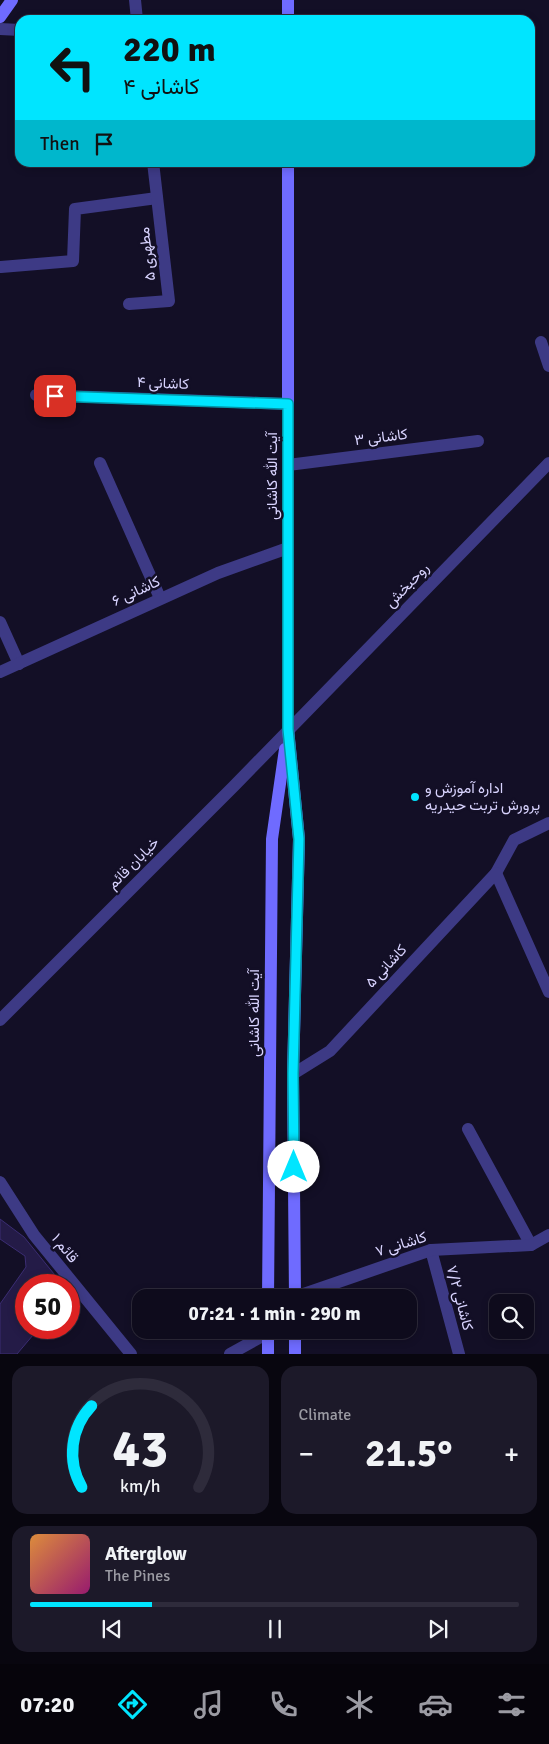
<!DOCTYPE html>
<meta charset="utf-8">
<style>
body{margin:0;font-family:Signika,Vazirmatn,sans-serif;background:#1c1929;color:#f1f3f6;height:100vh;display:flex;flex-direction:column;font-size:19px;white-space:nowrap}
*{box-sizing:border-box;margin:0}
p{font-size:16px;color:#9b9ba3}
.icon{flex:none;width:28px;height:28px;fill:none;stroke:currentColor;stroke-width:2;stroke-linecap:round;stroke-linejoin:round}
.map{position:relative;height:1354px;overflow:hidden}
.drawer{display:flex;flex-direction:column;gap:12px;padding:12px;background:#08060f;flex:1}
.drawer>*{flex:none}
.hud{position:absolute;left:15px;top:15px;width:520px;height:152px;border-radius:15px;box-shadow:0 2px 8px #0003,0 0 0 1px #2e2b3b;background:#00e5ff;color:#111;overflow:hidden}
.tools{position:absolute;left:489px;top:1294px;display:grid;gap:10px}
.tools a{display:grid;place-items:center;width:45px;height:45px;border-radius:10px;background:#0e0b1c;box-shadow:0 2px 8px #0003,0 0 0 1px #2e2b3b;font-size:25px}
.speed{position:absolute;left:15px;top:1274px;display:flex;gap:10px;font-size:25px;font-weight:700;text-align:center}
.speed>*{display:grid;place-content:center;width:65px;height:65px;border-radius:50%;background:#0e0b1c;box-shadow:0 2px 8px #0003,0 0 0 1px #2e2b3b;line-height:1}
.speed .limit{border:8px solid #d22;background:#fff;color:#111}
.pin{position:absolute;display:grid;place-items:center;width:42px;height:42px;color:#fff;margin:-21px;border-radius:10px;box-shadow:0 2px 8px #0006}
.me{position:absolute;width:55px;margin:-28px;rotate:0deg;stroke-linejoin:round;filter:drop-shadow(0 0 4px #0008)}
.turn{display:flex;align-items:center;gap:18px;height:105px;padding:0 25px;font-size:22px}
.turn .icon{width:65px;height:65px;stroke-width:2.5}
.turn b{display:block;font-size:35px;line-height:42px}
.then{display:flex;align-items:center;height:48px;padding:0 25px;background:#0003;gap:10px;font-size:19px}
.big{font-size:38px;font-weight:700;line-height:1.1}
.drawer .widget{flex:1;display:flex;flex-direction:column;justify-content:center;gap:8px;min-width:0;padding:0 18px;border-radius:15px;background:#1c1929}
.drawer .dial{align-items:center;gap:0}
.dial svg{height:130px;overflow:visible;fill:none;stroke:#2e2b3b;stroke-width:7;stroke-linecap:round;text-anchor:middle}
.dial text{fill:#f1f3f6;stroke:none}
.song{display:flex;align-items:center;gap:15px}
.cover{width:60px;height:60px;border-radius:8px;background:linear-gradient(135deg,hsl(30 70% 55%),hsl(320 70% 35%))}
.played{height:5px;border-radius:2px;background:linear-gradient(90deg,#00e5ff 25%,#2e2b3b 25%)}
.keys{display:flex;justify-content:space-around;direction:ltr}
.heat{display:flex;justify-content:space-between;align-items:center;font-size:28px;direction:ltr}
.drawer .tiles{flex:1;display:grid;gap:12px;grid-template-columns:1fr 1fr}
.widget:last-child{grid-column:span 2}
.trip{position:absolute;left:132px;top:1289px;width:285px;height:50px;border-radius:15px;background:#0e0b1c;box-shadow:0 2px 8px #0003,0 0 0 1px #2e2b3b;font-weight:700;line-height:50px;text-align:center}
.tabs{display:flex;height:80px;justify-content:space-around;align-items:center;background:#06040b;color:#9b9ba3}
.tabs .icon{width:35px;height:35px}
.tabs .active{color:#00e5ff}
.tabs b{font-size:22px;color:#f1f3f6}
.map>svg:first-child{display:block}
.building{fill:#241b47;stroke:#3b2d73}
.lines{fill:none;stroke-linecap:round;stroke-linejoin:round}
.service{stroke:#3d3a85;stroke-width:12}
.minor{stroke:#3d3a85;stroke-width:12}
.tertiary{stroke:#3d3a85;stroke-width:12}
.secondary{stroke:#6f6bff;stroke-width:12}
.route-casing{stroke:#0095a6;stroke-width:12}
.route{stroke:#00e5ff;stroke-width:9}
.poi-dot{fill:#00e5ff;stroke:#130f26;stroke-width:2}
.labels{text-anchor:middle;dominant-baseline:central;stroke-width:5;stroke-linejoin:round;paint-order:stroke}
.street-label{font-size:15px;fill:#d9d4ff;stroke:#130f26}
.poi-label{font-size:15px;fill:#d9d4ff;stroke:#130f26;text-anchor:start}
</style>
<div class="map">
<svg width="549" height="1354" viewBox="0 0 549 1354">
<rect width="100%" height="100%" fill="#130f26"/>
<polygon class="building" points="0,1219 24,1237 63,1285 26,1285 26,1328 39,1328 17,1354 0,1354 0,1304 26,1267 25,1256 0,1239"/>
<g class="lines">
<g class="service">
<polyline points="0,29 20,30"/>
<polyline points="1,267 73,261 75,209 157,198"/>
<polyline points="541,342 549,366"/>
<polyline points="36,395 288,404"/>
<polyline points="100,463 160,598"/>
<polyline points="288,465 478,441"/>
<polyline points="0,622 19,664"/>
<polyline points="496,873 514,840 549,823"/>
<polyline points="468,1129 531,1245"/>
<polyline points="0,1182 34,1235 131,1354"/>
<polyline points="431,1250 459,1354"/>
</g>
<g class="minor">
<polyline points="135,0 137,20"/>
<polyline points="129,304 169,301 153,162"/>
<polyline points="0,672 218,573 288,548"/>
<polyline points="293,1074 330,1051 496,873 549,992"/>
<polyline points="295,1297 431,1250 531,1245 549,1235"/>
<polyline points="230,1354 268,1333"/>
</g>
<polyline class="tertiary" points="0,1020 234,786 549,463"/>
<g class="secondary">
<polyline points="0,17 12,0"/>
<polyline points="288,20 288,0"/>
<polyline points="288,162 288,729 299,839 293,1074 295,1298"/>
<polyline points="268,1298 272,839 285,749"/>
<polyline points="268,1354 268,1330"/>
<polyline points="295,1354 295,1330"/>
</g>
</g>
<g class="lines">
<g class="route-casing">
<polyline id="route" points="55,396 288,404 288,729 299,839 293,1074 294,1167"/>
</g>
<use href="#route" class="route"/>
</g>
<circle class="poi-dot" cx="415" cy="797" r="5"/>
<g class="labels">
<g class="street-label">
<text transform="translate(147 254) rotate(-97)">مطهری ۵</text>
<text transform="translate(163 383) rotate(2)">کاشانی ۴</text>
<text transform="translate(381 437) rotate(-7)">کاشانی ۳</text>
<text transform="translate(272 476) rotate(-90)">آیت الله کاشانی</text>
<text transform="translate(407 585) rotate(-46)">روحبخش</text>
<text transform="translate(136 591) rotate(-25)">کاشانی ۶</text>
<text transform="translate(133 863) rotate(-45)">خیابان قائم</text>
<text transform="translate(386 966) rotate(-47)">کاشانی ۵</text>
<text transform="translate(254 1013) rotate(-90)">آیت الله کاشانی</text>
<text transform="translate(401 1244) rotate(-17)">کاشانی ۷</text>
<text transform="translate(65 1248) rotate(51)">قائم ۱</text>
<text transform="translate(460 1298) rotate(75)">کاشانی ۷/۲</text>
</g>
<g class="poi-label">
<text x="425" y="788">اداره آموزش و<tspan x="425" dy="17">پرورش تربت حیدریه</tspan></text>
</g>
</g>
</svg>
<div class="tools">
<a><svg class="icon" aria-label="search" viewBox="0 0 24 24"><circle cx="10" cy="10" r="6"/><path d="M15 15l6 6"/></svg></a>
</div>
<div class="speed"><div class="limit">50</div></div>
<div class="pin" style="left:55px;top:396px;background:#d93025"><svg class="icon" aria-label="arrive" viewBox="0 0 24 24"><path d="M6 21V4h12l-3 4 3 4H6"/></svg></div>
<svg class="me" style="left:294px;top:1167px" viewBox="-20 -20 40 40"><circle r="19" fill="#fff"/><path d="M0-13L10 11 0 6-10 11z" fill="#00e5ff"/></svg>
<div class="trip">07:21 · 1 min · 290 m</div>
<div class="hud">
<div class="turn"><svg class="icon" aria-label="left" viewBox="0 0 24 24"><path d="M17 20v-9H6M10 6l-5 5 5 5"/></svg><div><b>220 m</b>کاشانی ۴</div></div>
<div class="then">Then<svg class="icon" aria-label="arrive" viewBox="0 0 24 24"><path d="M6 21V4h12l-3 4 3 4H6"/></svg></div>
</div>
</div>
<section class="drawer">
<div class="tiles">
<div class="widget dial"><svg viewBox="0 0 100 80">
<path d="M14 69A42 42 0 1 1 86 69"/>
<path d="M14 69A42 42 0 0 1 20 19" stroke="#00e5ff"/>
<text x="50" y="56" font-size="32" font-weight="700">43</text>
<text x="50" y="72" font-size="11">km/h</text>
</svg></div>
<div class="widget"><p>Climate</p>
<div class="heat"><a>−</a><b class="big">21.5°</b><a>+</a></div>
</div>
<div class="widget">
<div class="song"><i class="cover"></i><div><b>Afterglow</b><p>The Pines</p></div></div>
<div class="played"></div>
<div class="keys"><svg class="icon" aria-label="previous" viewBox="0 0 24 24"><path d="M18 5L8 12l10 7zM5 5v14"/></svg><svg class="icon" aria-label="pause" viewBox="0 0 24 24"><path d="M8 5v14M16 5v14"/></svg><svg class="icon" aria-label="next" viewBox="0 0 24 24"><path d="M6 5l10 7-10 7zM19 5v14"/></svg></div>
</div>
</div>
</section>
<nav class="tabs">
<b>07:20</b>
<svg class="icon active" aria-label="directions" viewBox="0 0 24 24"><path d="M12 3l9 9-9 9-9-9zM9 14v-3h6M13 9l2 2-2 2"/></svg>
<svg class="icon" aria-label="music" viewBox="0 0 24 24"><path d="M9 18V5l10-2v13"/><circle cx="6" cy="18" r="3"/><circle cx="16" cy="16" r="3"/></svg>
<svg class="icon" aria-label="phone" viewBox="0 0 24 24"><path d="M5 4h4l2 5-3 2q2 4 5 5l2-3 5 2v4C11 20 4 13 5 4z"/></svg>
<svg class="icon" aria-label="climate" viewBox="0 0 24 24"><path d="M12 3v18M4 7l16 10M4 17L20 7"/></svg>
<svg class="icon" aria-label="car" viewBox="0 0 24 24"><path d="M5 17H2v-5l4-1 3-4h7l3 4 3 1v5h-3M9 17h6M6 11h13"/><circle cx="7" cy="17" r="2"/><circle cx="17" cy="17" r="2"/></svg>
<svg class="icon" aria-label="filters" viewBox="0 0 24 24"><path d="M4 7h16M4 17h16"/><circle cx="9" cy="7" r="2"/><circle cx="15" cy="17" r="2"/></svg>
</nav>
